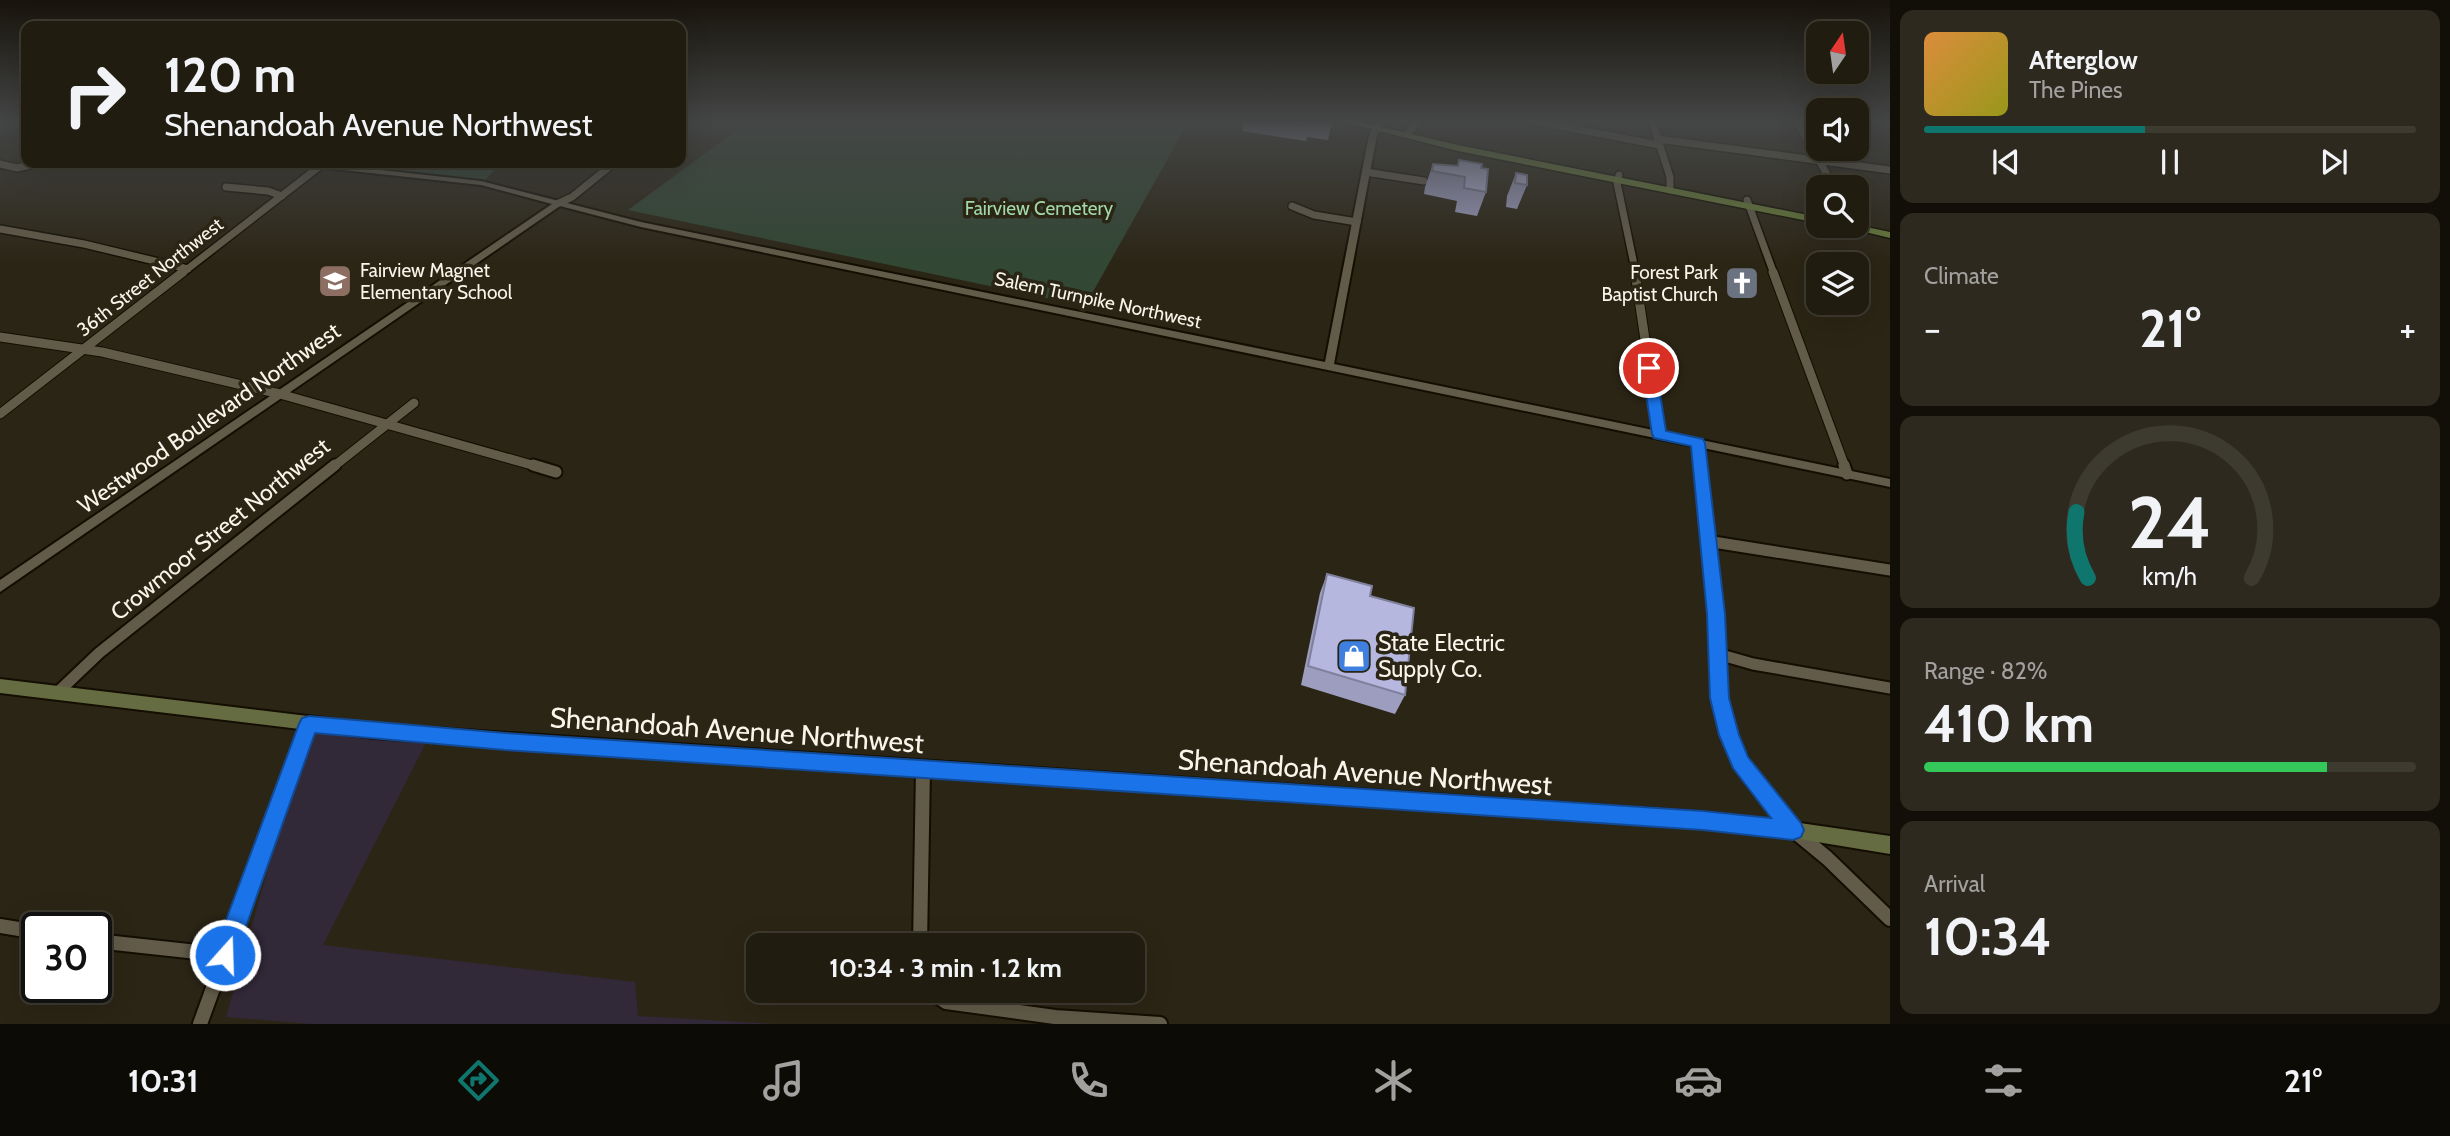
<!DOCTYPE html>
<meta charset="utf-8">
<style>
body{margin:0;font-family:Cabin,sans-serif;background:#2d291e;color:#f1f3f6;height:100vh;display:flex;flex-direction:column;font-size:26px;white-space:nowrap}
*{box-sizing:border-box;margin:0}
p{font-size:23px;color:#a2a19f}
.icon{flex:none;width:38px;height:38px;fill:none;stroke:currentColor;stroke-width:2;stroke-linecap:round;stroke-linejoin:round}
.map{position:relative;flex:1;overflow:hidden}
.side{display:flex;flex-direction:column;gap:10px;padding:10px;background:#120f09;width:560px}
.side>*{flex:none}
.top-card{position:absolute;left:21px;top:21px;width:665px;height:147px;border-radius:14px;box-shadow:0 7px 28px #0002,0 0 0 2px #3d3a30;background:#201c10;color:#f1f3f6;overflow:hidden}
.needle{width:46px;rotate:13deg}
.fabs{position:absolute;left:1806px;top:21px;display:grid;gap:14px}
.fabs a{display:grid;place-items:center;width:63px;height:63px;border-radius:14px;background:#201c10;box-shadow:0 7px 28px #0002,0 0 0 2px #3d3a30;font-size:35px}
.speed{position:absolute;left:21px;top:912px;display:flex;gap:14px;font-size:35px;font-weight:700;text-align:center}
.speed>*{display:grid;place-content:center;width:91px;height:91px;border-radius:50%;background:#201c10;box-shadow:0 7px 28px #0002,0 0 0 2px #3d3a30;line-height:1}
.speed .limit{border:4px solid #111;border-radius:10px;background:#fff;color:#111}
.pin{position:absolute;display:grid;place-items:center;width:60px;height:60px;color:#fff;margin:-30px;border:4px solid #fff;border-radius:50%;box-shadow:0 2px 7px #0007}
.me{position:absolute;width:77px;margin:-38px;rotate:20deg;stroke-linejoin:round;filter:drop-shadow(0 0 5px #0008)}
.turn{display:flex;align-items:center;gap:24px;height:147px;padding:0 28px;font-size:32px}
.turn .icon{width:91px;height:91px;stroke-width:2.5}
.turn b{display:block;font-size:49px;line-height:60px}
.big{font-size:52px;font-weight:700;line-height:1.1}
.side .tile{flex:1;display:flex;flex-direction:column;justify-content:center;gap:10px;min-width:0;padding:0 24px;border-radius:14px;background:#2d291e}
.side .dial{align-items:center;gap:0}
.dial svg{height:182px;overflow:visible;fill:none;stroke:#3d3a30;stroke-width:7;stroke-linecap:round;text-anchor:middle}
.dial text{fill:#f1f3f6;stroke:none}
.song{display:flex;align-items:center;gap:21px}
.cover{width:84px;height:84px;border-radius:10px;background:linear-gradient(135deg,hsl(30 70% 55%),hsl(60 70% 35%))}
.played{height:7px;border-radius:4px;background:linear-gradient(90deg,#0f766e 45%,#3d3a30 45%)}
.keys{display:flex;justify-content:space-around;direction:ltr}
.heat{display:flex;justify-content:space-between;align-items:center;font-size:38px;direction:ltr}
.charge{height:10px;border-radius:5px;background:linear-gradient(90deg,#34c759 82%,#3d3a30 0)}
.trip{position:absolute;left:746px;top:933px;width:399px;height:70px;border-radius:14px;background:#201c10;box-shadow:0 7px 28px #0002,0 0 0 2px #3d3a30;font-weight:700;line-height:70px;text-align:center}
.menu{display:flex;height:112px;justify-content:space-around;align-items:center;background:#0d0b06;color:#a2a19f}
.menu .icon{width:49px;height:49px}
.menu .selected{color:#0f766e}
.menu b{font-size:32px;color:#f1f3f6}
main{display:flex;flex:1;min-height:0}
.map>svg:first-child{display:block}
.industrial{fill:#322938}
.green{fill:#324734}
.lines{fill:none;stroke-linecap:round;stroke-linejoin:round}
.minor-far3-casing{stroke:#140e02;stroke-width:10}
.minor-far2-casing{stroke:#140e02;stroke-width:11}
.minor-far1-casing{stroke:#140e02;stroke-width:15}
.minor-casing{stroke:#140e02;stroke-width:18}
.tertiary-casing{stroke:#140e02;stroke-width:4}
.secondary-casing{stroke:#140e02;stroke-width:4}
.primary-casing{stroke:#140e02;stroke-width:3}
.minor-far3{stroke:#625b49;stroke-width:7}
.minor-far2{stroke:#625b49;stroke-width:9}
.minor-far1{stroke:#625b49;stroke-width:11}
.minor{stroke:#625b49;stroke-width:14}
.tertiary{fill:#625b49;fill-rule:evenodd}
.secondary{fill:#656c41;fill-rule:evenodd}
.primary{fill:#687c39;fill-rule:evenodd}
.wall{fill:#9d9dc0}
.building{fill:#b6b7df;stroke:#7f809c;stroke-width:2}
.route{fill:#1a73e8;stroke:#114b97;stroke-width:2}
.labels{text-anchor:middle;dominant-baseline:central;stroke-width:7;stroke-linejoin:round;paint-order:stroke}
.far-park-label{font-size:19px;fill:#a1d8a8;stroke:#2b2515}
.far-poi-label{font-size:19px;fill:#f9f5ea;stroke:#2b2515;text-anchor:start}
.far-street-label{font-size:19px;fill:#f9f5ea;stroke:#2b2515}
.street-label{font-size:23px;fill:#f9f5ea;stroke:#2b2515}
.poi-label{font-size:23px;fill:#f9f5ea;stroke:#2b2515;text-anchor:start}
.near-street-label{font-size:28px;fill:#f9f5ea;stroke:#2b2515}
</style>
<main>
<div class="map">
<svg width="1890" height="1024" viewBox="0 0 1890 1024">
<rect width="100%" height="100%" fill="#2b2515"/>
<polygon class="industrial" points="309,724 430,735 323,945 635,982 638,1016 775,1024 311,1024 226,1017"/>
<g class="green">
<polygon points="749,121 1189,121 1085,306 628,210"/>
<polygon points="311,163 501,163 484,181"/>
</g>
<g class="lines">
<g class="minor-far3-casing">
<g id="minor-far3">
<polyline points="1534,121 1659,145"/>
<polyline points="1652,121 1670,177 1670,190"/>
<polyline points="1797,121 1834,187"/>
<polyline points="1409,132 1418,121"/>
<polyline points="1658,139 1890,170"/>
<polyline points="0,164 17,168 40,163"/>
<polyline points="1366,172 1424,181"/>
<polyline points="1619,175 1617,183 1636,274"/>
<polyline points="226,187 268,191 282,196"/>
<polyline points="1747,200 1774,274"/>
<polyline points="559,203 572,197 614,163"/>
<polyline points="1292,206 1314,215 1357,222"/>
<polyline points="0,229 84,244 188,269"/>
<polyline points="181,274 320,166"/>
</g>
</g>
<g class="minor-far2-casing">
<g id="minor-far2">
<polyline points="1635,272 1659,434"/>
<polyline points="1773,272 1845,467"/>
<polyline points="0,337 102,352 280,394 539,467"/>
<polyline points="0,414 183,272"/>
<polyline points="1698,443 1701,467"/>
<polyline points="333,467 414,403"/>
</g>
</g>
<g class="minor-far1-casing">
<g id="minor-far1">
<polyline points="533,465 556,472"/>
<polyline points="1700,465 1716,614 1720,698 1724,713"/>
<polyline points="1844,465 1847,474"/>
<polyline points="1707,541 1890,570"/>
<polyline points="1718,654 1753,664 1890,688"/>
<polyline points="57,693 99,653 335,465"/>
</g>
</g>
<g class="minor-casing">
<g id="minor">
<polyline points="1723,711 1732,744 1753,781 1793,830 1827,858 1890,919"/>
<polyline points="0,926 37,932"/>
<polyline points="96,941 225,955"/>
<polyline points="920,945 923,769"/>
<polyline points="928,990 946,1002 1055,1017 1160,1024"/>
<polyline points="200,1024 309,724"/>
</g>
</g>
<g class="tertiary-casing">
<polygon id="tertiary" points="1376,122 1383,124 1377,135 1334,364 1890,479 1890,487 641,227 560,206 0,592 0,580 552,204 481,185 297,165 293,163 316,163 481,181 641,222 1325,362 1369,135"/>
</g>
<g class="secondary-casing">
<polygon id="secondary" points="0,679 374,724 1703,812 1793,822 1890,836 1890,854 1793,838 1703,828 374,738 0,693"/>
</g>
<g class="primary-casing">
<g id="primary">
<polygon points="1340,121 1356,121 1458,145 1818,217 1818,223 1458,151"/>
<polygon points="1857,225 1890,232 1890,238 1840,226"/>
</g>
</g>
<use href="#minor-far3" class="minor-far3"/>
<use href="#minor-far2" class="minor-far2"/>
<use href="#minor-far1" class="minor-far1"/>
<use href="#minor" class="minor"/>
<use href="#tertiary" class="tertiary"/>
<use href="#secondary" class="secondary"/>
<use href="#primary" class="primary"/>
</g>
<g class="wall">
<polygon points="1244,121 1332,121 1328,140 1307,137 1306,141 1242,131"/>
<polygon points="1459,160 1481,168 1486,192 1477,216 1455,212 1457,201 1424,194 1425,187 1433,164 1457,166"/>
<polygon points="1516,173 1527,185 1517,209 1506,207 1507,196"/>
<polygon points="1327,574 1370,596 1405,695 1395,714 1301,685 1320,593"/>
</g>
<g class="building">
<polygon points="1275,121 1332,121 1332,125 1311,122 1309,126"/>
<polygon points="1459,160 1482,164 1481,168 1488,169 1486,192 1464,188 1465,177 1432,171 1433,164 1458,166"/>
<polygon points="1516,173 1527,175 1527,185 1515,183"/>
<polygon points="1327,574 1372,586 1370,596 1414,608 1405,695 1308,666"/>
</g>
<linearGradient id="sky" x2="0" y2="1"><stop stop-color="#18140c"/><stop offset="0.46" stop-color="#444646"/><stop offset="1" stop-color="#444646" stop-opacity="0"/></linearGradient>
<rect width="1890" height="264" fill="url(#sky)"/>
<polygon class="route" points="1649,363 1656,368 1666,431 1703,439 1705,443 1725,614 1729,698 1739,735 1748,757 1801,823 1804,830 1801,837 1793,840 1703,830 505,750 315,733 233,963 225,966 216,963 213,955 299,724 302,718 309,716 505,733 1703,811 1771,818 1733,768 1719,735 1710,698 1707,614 1691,446 1654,438 1652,434 1642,368"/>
<defs>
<g id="school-square" transform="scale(1.75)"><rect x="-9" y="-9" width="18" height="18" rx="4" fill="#8d6e63" stroke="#2b2515"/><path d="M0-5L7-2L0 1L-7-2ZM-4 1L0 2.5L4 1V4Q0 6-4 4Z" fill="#fff"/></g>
<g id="church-square" transform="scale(1.75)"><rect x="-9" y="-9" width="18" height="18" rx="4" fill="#6b7280" stroke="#2b2515"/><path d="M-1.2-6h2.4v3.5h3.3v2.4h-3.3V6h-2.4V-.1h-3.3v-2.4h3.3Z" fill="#fff"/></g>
<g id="shop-square" transform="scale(1.75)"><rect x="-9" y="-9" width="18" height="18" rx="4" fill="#3f7fe0" stroke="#2b2515"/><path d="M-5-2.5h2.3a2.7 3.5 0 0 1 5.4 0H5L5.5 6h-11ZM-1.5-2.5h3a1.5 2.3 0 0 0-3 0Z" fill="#fff"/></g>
</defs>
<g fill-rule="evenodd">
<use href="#school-square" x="335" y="281"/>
<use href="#church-square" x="1742" y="283"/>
<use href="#shop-square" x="1354" y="656"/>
</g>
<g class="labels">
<g class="far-park-label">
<text x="1039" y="208">Fairview Cemetery</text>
</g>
<g class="far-poi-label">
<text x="360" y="270">Fairview Magnet<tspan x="360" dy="22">Elementary School</tspan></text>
<text x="1718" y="272" text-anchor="end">Forest Park<tspan x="1718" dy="22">Baptist Church</tspan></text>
</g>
<g class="far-street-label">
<text transform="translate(150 277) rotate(-38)">36th Street Northwest</text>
<text transform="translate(1098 300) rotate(12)">Salem Turnpike Northwest</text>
</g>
<g class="street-label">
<text transform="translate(209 418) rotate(-35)">Westwood Boulevard Northwest</text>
<text transform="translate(220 529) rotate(-39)">Crowmoor Street Northwest</text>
</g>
<g class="poi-label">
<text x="1378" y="643">State Electric<tspan x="1378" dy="26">Supply Co.</tspan></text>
</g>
<g class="near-street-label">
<text transform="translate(737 730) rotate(4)">Shenandoah Avenue Northwest</text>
<text transform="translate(1365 772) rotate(4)">Shenandoah Avenue Northwest</text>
</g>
</g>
</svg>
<div class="fabs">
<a><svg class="needle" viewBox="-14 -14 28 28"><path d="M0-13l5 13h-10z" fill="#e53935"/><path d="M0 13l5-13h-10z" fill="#a2a19f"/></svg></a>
<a><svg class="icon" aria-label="sound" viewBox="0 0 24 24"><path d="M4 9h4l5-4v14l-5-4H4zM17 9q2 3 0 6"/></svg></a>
<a><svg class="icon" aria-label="search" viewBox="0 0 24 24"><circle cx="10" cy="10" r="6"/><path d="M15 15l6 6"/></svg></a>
<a><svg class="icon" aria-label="layers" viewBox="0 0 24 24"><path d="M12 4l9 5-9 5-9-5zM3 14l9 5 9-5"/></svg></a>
</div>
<div class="speed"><div class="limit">30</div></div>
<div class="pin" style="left:1649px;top:368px;background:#d93025"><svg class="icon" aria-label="arrive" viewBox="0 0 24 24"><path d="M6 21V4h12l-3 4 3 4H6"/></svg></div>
<svg class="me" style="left:225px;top:955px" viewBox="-20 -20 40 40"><circle r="17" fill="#1a73e8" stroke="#fff" stroke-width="3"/><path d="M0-11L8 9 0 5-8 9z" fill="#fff"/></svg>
<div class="trip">10:34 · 3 min · 1.2 km</div>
<div class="top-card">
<div class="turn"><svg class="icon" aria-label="right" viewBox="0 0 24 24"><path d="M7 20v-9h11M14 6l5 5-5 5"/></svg><div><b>120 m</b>Shenandoah Avenue Northwest</div></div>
</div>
</div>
<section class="side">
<div class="tile">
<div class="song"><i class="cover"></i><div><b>Afterglow</b><p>The Pines</p></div></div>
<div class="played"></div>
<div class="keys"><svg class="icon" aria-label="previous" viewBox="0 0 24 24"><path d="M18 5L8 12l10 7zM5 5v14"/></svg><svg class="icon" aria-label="pause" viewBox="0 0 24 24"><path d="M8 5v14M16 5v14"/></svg><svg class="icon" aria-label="next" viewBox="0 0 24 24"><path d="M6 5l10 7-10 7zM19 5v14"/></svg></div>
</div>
<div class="tile"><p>Climate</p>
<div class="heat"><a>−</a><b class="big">21°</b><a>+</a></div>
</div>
<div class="tile dial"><svg viewBox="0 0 100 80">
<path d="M14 69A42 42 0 1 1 86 69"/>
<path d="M14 69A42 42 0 0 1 9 40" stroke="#0f766e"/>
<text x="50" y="56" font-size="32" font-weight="700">24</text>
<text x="50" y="72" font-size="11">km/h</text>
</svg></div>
<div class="tile"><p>Range · 82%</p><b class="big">410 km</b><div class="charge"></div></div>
<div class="tile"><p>Arrival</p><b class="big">10:34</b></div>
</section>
</main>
<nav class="menu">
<b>10:31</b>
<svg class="icon selected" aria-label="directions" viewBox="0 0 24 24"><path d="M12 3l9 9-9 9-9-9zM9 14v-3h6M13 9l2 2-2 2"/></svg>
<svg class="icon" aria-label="music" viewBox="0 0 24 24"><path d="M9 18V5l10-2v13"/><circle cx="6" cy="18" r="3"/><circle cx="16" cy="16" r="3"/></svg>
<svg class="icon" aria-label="phone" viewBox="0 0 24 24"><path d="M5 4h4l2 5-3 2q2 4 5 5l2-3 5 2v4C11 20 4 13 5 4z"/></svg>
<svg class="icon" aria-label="climate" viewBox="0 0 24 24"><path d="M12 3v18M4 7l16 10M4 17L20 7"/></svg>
<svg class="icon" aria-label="car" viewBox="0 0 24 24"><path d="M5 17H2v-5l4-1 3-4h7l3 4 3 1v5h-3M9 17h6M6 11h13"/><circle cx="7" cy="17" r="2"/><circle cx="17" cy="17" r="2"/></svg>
<svg class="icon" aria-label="filters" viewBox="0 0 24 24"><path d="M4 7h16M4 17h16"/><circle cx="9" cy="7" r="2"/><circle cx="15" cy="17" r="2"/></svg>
<b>21°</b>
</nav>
